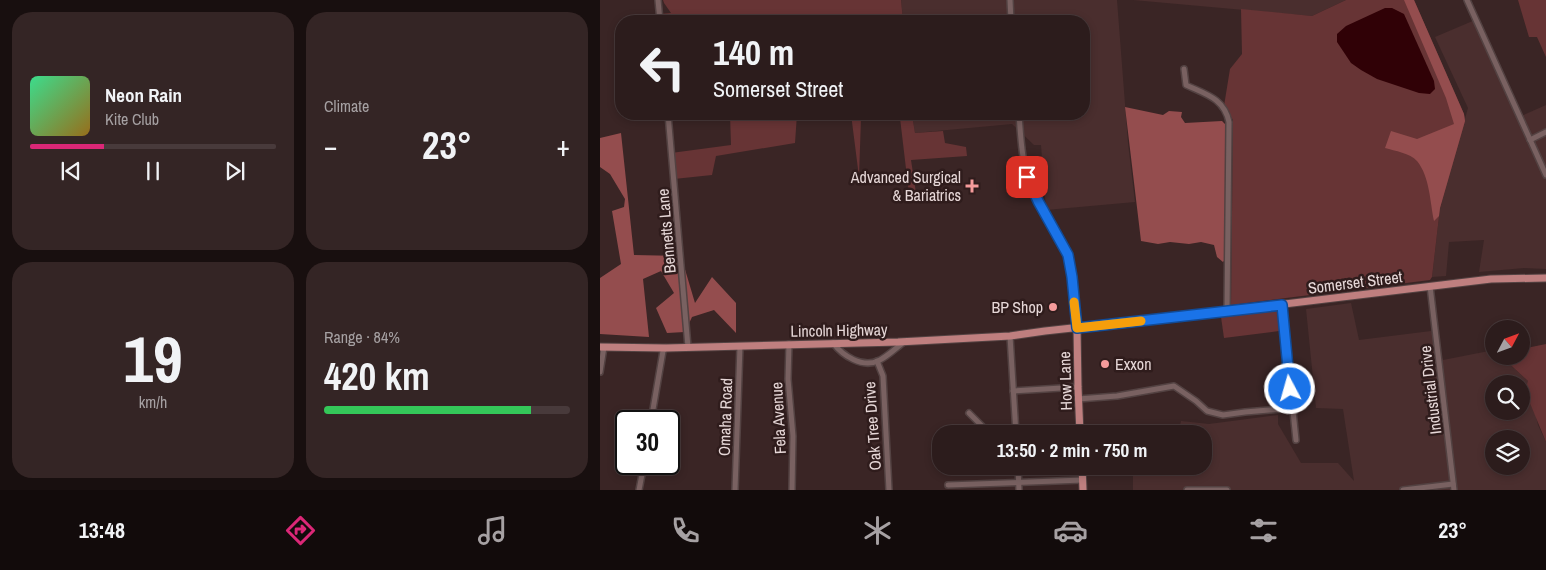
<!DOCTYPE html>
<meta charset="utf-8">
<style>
body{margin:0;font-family:"Archivo Narrow",sans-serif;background:#342525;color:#f1f3f6;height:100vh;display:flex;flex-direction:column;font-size:19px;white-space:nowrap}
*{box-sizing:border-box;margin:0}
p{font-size:16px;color:#a6a1a3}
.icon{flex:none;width:28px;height:28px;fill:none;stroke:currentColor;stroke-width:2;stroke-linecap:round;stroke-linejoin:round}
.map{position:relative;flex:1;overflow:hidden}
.panel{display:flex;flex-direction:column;gap:12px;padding:12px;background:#180f0f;width:600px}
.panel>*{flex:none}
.hud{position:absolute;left:15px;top:15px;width:475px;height:105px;border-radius:20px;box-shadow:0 2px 8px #0003,0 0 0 1px #483a3b;background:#2c1c1c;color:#f1f3f6;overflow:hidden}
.needle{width:32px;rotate:49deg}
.controls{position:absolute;left:885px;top:320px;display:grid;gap:10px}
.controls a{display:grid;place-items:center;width:45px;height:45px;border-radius:50%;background:#2c1c1c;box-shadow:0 2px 8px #0003,0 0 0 1px #483a3b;font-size:25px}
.speed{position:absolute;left:15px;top:410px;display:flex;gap:10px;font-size:25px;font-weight:700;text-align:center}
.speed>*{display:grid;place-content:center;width:65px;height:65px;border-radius:50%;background:#2c1c1c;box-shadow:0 2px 8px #0003,0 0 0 1px #483a3b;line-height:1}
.speed .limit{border:2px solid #111;border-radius:8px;background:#fff;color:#111}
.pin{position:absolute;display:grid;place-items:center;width:42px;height:42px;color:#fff;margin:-21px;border-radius:10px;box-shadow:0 2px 8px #0006}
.me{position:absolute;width:55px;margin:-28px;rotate:354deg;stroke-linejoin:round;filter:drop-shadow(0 0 4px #0008)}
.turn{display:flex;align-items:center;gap:18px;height:105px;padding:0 15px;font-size:22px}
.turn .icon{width:65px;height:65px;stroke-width:2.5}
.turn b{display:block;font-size:35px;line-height:42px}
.big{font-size:38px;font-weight:700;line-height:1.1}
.panel .card{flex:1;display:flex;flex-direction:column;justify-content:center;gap:8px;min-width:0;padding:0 18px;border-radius:20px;background:#342525}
.panel .dial{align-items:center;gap:0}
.dial b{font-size:65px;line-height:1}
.song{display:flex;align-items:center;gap:15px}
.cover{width:60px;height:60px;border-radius:8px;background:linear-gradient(135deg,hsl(150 70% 55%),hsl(40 70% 35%))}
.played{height:5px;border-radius:2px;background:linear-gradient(90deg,#db2777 30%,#483a3b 30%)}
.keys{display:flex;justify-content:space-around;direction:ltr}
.heat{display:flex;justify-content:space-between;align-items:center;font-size:28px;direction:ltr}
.charge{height:8px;border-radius:4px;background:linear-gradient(90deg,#34c759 84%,#483a3b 0)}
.panel .tiles{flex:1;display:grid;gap:12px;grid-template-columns:repeat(2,1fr)}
.trip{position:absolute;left:332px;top:425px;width:280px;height:50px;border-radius:20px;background:#2c1c1c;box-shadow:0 2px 8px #0003,0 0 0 1px #483a3b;font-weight:700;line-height:50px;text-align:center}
.tab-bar{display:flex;height:80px;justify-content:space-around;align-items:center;background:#120b0b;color:#a6a1a3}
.tab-bar .icon{width:35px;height:35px}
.tab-bar .current{color:#db2777}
.tab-bar b{font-size:22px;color:#f1f3f6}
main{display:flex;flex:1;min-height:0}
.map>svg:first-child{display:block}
.built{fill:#4a2e2e;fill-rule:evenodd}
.green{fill:#673435}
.forest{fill:#944d4e}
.water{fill:#300106}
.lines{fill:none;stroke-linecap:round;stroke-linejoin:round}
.minor-casing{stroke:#534242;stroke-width:8}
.major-casing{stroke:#534242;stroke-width:9}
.minor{stroke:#796161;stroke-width:5}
.major{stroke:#bf7f7f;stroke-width:7}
.route-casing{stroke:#114b97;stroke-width:12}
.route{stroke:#1a73e8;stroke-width:9}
.slow{stroke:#f59e0b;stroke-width:9}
.poi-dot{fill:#f59b9b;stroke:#2f1c1c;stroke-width:2}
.labels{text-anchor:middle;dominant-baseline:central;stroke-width:5;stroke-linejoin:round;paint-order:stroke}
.poi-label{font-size:16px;fill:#e6d7d7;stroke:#2f1c1c;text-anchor:end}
.street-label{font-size:16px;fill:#e6d7d7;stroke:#2f1c1c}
</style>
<main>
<section class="panel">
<div class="tiles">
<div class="card">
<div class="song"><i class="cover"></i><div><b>Neon Rain</b><p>Kite Club</p></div></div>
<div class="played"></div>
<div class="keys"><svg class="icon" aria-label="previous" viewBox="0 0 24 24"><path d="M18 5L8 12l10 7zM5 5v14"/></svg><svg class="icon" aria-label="pause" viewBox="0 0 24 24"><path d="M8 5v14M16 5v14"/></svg><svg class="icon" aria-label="next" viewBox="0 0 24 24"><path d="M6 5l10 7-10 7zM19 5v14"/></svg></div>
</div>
<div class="card"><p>Climate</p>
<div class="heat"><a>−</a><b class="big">23°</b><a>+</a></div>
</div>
<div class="card dial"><b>19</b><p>km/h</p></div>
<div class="card"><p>Range · 84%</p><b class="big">420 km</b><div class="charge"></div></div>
</div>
</section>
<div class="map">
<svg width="946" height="490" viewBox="0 0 946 490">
<rect width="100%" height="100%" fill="#3a2525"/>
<g class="built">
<polygon points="301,0 517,0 528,143 535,202 446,210 441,145 434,145 412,124 315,133 313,121 331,118 331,114 484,114 484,21 303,21"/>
<polygon points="533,0 746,0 712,16"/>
<polygon points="875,20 919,117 946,105 946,269 924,268 879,272 884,240 849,242 846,276 832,277 840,208 868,108 835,37"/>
<path d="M751 303 759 340 831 331 843 360 894 350V356H901L928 381 938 425 946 442V490H533V466H604V434H558L579 430 581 421 609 424 678 415V424L701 463H738L754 481 743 409 716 408 706 309ZM894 384H921V411H894ZM894 439H921V466H894Z"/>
</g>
<g class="green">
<polygon points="63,0 301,0 303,21 61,21 60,14 71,13 64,3"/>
<polygon points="746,0 814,0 864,114 865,121 840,208 832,277 830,280 631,305 633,120 624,106 630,69 642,54 641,9 712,16"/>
<polygon points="918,0 946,0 946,57 937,37 929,37"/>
<polygon points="130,114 197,114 195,143 116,156 112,175 74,179 71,153 131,145"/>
<polygon points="251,114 331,114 332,118 313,121 315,133 343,131 345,143 366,147 367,156 311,160 316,193 309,194 300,118 293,114 261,118 259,177"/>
<polygon points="679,309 679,331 624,338 621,317"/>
<polygon points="946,344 946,442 925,391 928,381 901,356 921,356 921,349"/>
</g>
<g class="forest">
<path d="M804 0H814L864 114 865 121 840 208 839 216 834 221C830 202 830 177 817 161 810 153 795 151 785 148L791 131 817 139 854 124 846 98Z"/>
<polygon points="525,107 563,115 569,111 582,112 581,117 585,123 622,121 628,127 627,257 623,262 617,257 614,245 601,242 589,244 570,242 558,244 541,241"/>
<polygon points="21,133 34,255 81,256 95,303 112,277 136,303 136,333 114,310 92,317 85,332 67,333 56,308 74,293 61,271 43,279 49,337 0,334 0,278 21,264 12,211 24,207 25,199 10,174 0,167 0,138"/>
</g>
<polygon class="water" points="785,8 792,8 804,14 834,81 835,89 830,94 819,93 777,79 761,70 751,63 737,42 737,34 746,26"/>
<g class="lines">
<g class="minor-casing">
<g id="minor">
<polyline points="58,0 60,21"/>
<polyline points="410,0 411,21"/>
<polyline points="867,0 946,175"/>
<path d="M584 69 586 85C605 94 624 98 629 122L627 311"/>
<polyline points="68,114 88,347"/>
<path d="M419 114C421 142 422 170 435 196 444 216 460 234 468 256 475 277 474 305 477 328"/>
<polyline points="930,140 946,132"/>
<polyline points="830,286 854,490"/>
<polyline points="682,305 696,440"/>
<polyline points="410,336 416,434"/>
<path d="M233 343C243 356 262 368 278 361 287 357 296 348 304 342"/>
<polyline points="189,344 188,379 193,436 192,490"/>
<polyline points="277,361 283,376 289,490"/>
<polyline points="0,372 4,347"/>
<polyline points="413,391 478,387"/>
<polyline points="478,399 517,396 574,386 596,401 607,411 623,415 645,412 692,408"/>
<polyline points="369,413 385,429 393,434"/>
<polyline points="51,421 63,351 66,348"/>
<polyline points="445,434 480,432"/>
<polyline points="418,466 419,490"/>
<polyline points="348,485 483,480"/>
<polyline points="39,490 44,464"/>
<polyline points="135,490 140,346"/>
<polyline points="587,490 627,490"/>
<polyline points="803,490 853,484"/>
</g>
</g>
<g class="major-casing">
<g id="major">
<polyline points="477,328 478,387 480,434"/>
<polyline points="0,347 66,348 298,342 410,336 445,331 627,311 891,279 946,278"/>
<polyline points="482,466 483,490"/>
</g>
</g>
<use href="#minor" class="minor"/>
<use href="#major" class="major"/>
</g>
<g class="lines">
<g class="route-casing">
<polyline id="route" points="427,177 438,201 468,255 472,277 477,328 682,305 690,389"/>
</g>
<use href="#route" class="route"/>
<polyline class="slow" points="474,302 477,328 541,321"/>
</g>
<g class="poi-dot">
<path d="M369.5 178.5h5v5h5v5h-5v5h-5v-5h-5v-5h5z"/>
<circle cx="453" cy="307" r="5"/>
<circle cx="505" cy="364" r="5"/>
</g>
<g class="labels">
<g class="poi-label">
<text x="361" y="177">Advanced Surgical<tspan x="361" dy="18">&amp; Bariatrics</tspan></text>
<text x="443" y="307">BP Shop</text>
<text x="515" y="364" text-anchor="start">Exxon</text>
</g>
<g class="street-label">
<text transform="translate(66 231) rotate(-95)">Bennetts Lane</text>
<text transform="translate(755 282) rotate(-7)">Somerset Street</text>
<text transform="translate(239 330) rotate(-1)">Lincoln Highway</text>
<text transform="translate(465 381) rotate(-92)">How Lane</text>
<text transform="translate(830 390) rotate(-97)">Industrial Drive</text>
<text transform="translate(125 417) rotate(-88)">Omaha Road</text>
<text transform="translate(178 418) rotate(-93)">Fela Avenue</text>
<text transform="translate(272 426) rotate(-94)">Oak Tree Drive</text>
</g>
</g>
</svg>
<div class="controls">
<a><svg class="needle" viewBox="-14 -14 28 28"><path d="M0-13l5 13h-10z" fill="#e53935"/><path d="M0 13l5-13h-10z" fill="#a6a1a3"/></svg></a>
<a><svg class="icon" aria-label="search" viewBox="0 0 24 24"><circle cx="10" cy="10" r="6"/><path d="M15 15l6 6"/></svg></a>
<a><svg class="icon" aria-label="layers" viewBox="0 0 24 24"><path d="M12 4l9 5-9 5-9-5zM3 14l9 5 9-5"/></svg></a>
</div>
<div class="speed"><div class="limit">30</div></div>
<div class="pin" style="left:427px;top:177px;background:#d93025"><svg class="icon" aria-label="arrive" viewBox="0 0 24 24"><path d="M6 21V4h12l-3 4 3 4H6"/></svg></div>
<svg class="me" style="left:690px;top:389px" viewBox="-20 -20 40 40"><circle r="17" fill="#1a73e8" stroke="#fff" stroke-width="3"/><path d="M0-11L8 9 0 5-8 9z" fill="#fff"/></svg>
<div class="trip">13:50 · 2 min · 750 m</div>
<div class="hud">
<div class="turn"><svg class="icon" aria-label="left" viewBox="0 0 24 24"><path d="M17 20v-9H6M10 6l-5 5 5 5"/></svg><div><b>140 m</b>Somerset Street</div></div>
</div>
</div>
</main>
<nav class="tab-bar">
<b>13:48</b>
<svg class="icon current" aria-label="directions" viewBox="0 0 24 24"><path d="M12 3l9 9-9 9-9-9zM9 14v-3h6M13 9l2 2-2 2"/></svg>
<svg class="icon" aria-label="music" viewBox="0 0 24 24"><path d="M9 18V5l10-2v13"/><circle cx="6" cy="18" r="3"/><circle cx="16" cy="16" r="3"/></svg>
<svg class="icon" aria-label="phone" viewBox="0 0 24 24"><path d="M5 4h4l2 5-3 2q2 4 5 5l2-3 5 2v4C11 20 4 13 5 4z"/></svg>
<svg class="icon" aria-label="climate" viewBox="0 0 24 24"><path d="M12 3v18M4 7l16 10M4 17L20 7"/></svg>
<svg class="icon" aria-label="car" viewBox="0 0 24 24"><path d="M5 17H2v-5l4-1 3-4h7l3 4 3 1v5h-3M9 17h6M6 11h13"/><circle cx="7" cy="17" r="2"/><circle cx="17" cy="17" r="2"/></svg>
<svg class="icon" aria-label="filters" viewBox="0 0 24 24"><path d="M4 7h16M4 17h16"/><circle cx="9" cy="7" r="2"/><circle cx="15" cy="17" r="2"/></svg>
<b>23°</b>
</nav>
